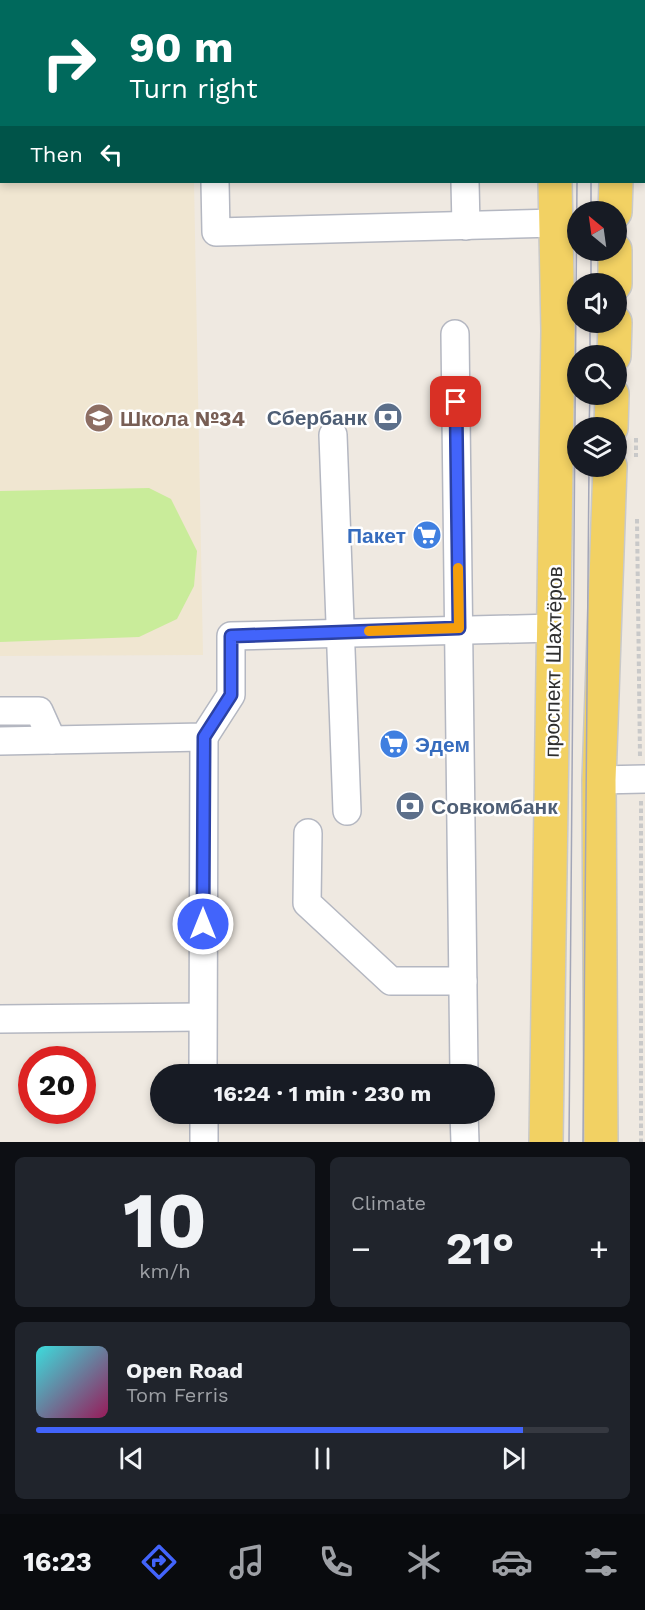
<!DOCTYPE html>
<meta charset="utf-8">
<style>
body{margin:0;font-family:"Work Sans",sans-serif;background:#20242c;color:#f1f3f6;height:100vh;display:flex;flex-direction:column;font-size:22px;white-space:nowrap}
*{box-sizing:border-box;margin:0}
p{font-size:20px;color:#9ea1a6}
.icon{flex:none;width:33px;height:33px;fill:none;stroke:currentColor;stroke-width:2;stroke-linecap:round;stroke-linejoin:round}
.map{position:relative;height:1142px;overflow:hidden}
.details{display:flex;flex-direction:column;gap:15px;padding:15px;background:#0d0f14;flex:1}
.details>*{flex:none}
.top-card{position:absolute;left:0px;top:0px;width:645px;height:183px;box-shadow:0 3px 9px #0003;background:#00695c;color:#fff;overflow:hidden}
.needle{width:39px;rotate:331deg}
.controls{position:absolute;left:567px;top:201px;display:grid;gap:12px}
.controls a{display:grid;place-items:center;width:60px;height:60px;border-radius:50%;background:#171b24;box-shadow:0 3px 9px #0003;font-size:30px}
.speed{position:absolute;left:18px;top:1046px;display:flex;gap:12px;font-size:30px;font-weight:700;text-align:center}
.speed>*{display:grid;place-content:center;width:78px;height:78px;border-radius:50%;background:#171b24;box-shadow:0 3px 9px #0003;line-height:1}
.speed .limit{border:9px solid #d22;background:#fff;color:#111}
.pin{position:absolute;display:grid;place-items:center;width:51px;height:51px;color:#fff;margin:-26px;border-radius:12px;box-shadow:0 3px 9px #0006}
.me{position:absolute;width:66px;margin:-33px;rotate:0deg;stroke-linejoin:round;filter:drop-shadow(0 0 4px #0008)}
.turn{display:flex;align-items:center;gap:21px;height:126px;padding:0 30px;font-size:27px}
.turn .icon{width:78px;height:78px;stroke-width:2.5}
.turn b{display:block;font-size:42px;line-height:51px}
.then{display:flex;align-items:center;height:57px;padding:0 30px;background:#0003;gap:12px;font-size:22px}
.big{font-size:45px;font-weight:700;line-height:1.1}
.details .card{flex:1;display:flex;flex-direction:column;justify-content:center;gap:9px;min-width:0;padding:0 21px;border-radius:9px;background:#20242c}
.details .dial{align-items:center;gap:0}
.dial b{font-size:78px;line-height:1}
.song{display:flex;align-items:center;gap:18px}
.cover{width:72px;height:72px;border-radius:9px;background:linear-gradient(135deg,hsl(180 70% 55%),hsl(330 70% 35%))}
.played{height:6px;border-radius:3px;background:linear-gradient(90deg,#4264fb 85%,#363941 85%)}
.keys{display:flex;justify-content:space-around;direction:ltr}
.heat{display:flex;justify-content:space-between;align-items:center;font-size:33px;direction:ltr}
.details .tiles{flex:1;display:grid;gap:15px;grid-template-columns:1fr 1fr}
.card:last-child{grid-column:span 2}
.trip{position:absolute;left:150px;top:1064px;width:345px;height:60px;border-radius:30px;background:#171b24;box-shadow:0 3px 9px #0003;font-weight:700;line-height:60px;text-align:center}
.tab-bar{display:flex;height:96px;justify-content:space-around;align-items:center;background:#090b0e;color:#9ea1a6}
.tab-bar .icon{width:42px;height:42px}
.tab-bar .selected{color:#4264fb}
.tab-bar b{font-size:27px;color:#f1f3f6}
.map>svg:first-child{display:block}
.education{fill:#f0e6d1}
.pitch{fill:#c9ec9a}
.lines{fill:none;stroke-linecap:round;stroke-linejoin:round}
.minor-casing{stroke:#b4b7c1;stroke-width:30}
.major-casing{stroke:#c9c9c9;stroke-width:36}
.path{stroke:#c9c9c9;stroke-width:4;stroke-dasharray:4.5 3;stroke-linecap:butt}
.minor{stroke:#fff;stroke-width:27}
.major{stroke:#f2d163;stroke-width:33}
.tram{stroke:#a3a6b8;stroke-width:1.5}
.route-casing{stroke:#2b41a3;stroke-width:15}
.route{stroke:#4264fb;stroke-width:10}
.slow{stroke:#f59e0b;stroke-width:10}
.labels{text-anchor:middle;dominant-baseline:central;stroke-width:5;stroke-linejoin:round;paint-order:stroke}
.service-label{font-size:21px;font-weight:bold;fill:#4e5e75;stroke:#fff;text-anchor:end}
.education-label{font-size:21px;font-weight:bold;fill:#785e54;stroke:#fff;text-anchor:start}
.shop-label{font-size:21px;font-weight:bold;fill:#366cbe;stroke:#fff;text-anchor:end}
.street-label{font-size:21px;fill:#2e2e2e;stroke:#fff}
</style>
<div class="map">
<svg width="645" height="1142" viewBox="0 0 645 1142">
<rect width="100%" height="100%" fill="#efe9e1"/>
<polygon class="education" points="0,79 2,182 194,182 203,655 0,656"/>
<polygon class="pitch" points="149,488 171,499 197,551 194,586 177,619 139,637 0,642 0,491"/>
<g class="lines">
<g class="minor-casing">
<g id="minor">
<polyline points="169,0 169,2"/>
<polyline points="459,0 459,2"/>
<polyline points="644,90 645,90"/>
<polyline points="215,182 216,232 556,223"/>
<polyline points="465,182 466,226"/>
<polyline points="455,334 464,1074"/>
<polyline points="333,435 347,811"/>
<polyline points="0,711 39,711 52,740"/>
<polyline points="0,741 204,737 231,695 231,636 554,628"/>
<polyline points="599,780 645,779"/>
<polyline points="308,833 307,903 391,981 463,981"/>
<polyline points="0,1019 202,1017"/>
<polyline points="203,1074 204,737"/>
<polyline points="204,1113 204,1142"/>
<polyline points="464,1113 465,1142"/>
</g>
</g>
<g class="major-casing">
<g id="major">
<polyline points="552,0 552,2"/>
<polyline points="615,0 615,2"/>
<polyline points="615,212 616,182"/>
<polyline points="615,284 615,250"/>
<polyline points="614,356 615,322"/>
<polyline points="611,428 612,394"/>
<polyline points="546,1142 558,331 555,182"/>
<polyline points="601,1142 599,780 610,466"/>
</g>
</g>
<g class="path">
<polyline points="636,438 636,457"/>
<polyline points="637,519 640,757"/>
<polyline points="641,801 641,1142"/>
</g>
<use href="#minor" class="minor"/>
<use href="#major" class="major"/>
<g class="tram">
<polyline points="576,0 576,2"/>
<polyline points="588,0 588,2"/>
<polyline points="591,182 591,212"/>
<polyline points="591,284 591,250"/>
<polyline points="590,356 590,322"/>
<polyline points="589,428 590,394"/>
<polyline points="569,1142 577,182"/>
<polyline points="583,1142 589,466"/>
</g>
</g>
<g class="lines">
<g class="route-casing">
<polyline id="route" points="203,924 204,737 231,695 231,636 459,628 456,402"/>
</g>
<use href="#route" class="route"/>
<polyline class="slow" points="369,631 459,628 458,568"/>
</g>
<defs>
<g id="bank-disc" transform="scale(1.5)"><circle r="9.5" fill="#5c6f8a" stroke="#fff"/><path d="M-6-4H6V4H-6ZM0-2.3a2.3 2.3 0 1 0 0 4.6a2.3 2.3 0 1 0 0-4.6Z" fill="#fff"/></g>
<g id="school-disc" transform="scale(1.5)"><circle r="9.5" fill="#8d6e63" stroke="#fff"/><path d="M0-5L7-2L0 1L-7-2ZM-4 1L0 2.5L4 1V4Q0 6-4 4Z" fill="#fff"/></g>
<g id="supermarket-disc" transform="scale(1.5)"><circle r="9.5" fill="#3f7fe0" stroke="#fff"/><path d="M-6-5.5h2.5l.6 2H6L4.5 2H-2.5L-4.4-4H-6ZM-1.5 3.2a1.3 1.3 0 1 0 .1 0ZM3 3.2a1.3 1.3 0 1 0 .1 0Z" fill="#fff"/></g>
</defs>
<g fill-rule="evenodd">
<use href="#bank-disc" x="388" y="417"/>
<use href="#school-disc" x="99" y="418"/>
<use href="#supermarket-disc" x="427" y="535"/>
<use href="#supermarket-disc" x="394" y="744"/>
<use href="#bank-disc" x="410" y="806"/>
</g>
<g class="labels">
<g class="service-label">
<text x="367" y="417">Сбербанк</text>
<text x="431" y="806" text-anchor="start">Совкомбанк</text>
</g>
<g class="education-label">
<text x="120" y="418">Школа №34</text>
</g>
<g class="shop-label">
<text x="406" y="535">Пакет</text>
<text x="415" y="744" text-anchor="start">Эдем</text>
</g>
<g class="street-label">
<text transform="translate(553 662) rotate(-89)">проспект Шахтёров</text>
</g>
</g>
</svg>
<div class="controls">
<a><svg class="needle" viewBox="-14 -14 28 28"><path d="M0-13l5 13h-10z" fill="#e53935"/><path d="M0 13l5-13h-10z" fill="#9ea1a6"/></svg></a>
<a><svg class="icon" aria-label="sound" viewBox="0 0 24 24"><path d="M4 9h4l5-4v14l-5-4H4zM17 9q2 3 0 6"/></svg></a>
<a><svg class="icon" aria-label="search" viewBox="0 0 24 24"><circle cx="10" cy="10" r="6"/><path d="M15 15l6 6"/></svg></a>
<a><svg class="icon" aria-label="layers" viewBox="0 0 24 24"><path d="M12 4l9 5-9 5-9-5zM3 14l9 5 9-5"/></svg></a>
</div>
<div class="speed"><div class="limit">20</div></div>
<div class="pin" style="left:456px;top:402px;background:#d93025"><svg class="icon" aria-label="arrive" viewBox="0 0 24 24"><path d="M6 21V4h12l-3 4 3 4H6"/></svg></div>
<svg class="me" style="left:203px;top:924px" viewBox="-20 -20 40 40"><circle r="17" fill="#4264fb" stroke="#fff" stroke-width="3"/><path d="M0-11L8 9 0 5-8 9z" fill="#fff"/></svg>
<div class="trip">16:24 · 1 min · 230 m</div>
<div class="top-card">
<div class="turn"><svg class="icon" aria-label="right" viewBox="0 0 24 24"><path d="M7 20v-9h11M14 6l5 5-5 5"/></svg><div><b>90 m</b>Turn right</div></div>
<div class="then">Then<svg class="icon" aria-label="left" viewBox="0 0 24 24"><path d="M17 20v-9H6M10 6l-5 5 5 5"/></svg></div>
</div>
</div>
<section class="details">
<div class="tiles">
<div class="card dial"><b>10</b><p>km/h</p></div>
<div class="card"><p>Climate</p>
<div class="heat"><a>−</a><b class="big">21°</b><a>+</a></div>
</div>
<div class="card">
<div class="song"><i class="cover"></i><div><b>Open Road</b><p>Tom Ferris</p></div></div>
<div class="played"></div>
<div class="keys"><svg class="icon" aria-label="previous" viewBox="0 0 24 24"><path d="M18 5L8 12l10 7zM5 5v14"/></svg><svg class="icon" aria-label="pause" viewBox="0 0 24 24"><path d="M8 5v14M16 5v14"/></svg><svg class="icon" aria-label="next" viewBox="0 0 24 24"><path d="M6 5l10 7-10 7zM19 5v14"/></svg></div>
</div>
</div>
</section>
<nav class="tab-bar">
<b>16:23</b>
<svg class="icon selected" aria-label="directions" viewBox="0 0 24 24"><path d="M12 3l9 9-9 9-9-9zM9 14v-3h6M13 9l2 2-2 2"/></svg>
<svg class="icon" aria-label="music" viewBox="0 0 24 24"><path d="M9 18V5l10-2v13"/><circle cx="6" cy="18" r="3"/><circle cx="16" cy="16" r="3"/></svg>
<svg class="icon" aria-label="phone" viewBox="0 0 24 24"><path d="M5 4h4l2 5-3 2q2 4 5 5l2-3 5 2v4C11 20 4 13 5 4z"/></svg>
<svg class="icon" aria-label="climate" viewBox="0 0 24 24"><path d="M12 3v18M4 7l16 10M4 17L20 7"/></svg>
<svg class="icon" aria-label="car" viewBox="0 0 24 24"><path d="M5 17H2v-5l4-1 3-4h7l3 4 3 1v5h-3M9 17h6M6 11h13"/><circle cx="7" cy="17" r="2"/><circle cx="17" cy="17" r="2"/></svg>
<svg class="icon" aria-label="filters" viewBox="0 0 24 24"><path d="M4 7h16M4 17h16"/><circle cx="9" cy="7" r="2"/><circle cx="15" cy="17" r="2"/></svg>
</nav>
